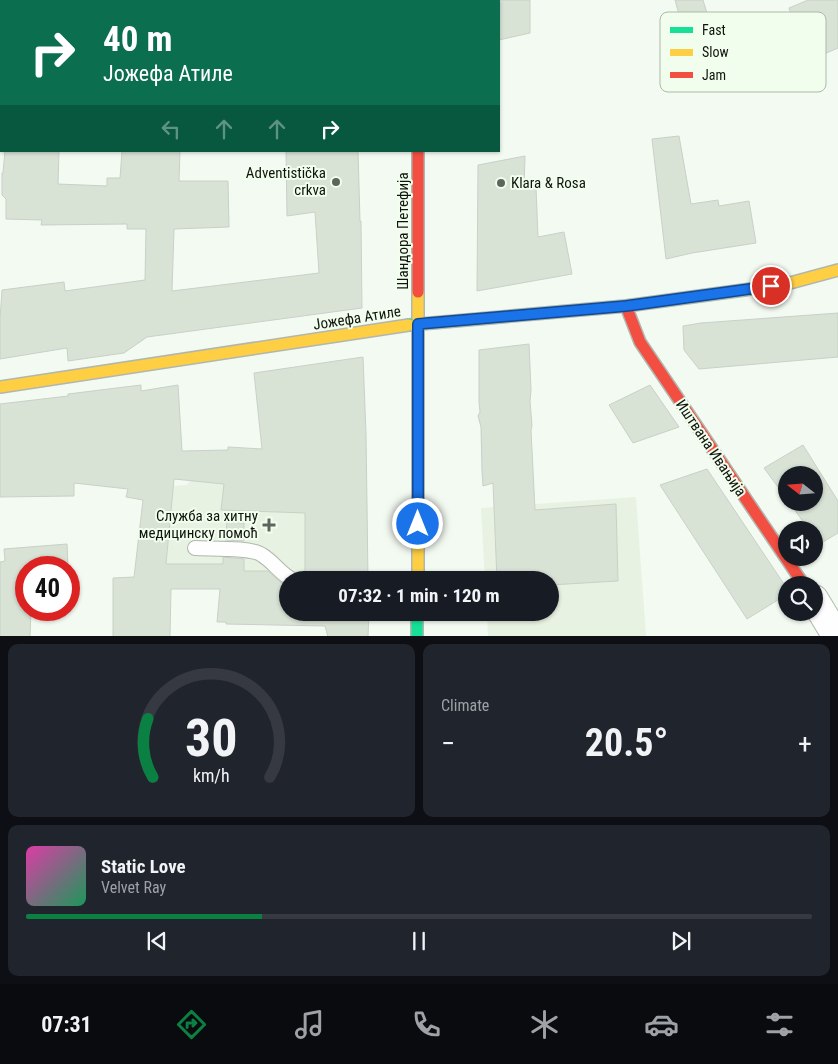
<!DOCTYPE html>
<meta charset="utf-8">
<style>
body{margin:0;font-family:"Roboto Condensed",sans-serif;background:#20242c;color:#f1f3f6;height:100vh;display:flex;flex-direction:column;font-size:19px;white-space:nowrap}
*{box-sizing:border-box;margin:0}
p{font-size:16px;color:#9ea1a6}
.icon{flex:none;width:28px;height:28px;fill:none;stroke:currentColor;stroke-width:2;stroke-linecap:round;stroke-linejoin:round}
.map{position:relative;height:636px;overflow:hidden}
.panel{display:flex;flex-direction:column;gap:8px;padding:8px;background:#0d0f14;flex:1}
.panel>*{flex:none}
.banner{position:absolute;left:0px;top:0px;width:500px;height:152px;box-shadow:0 1px 4px #0004;background:#0b6e4f;color:#fff;overflow:hidden}
.needle{width:32px;rotate:287deg}
.fabs{position:absolute;left:778px;top:466px;display:grid;gap:10px}
.fabs a{display:grid;place-items:center;width:45px;height:45px;border-radius:50%;background:#171b24;box-shadow:0 1px 4px #0004;font-size:25px}
.speed{position:absolute;left:15px;top:556px;display:flex;gap:10px;font-size:25px;font-weight:700;text-align:center}
.speed>*{display:grid;place-content:center;width:65px;height:65px;border-radius:50%;background:#171b24;box-shadow:0 1px 4px #0004;line-height:1}
.speed .limit{border:8px solid #d22;background:#fff;color:#111}
.pin{position:absolute;display:grid;place-items:center;width:42px;height:42px;color:#fff;margin:-21px;border:2px solid #fff;border-radius:50%;box-shadow:0 1px 5px #0007}
.me{position:absolute;width:55px;margin:-28px;rotate:0deg;stroke-linejoin:round;filter:drop-shadow(0 0 4px #0008)}
.turn{display:flex;align-items:center;gap:18px;height:105px;padding:0 20px;font-size:22px}
.turn .icon{width:65px;height:65px;stroke-width:2.5}
.turn b{display:block;font-size:35px;line-height:42px}
.lanes{display:flex;align-items:center;height:48px;padding:0 20px;background:#0003;justify-content:center;gap:25px;direction:ltr}
.lanes .off{opacity:.35}
.big{font-size:38px;font-weight:700;line-height:1.1}
.panel .card{flex:1;display:flex;flex-direction:column;justify-content:center;gap:8px;min-width:0;padding:0 18px;border-radius:10px;background:#20242c}
.panel .dial{align-items:center;gap:0}
.dial svg{height:130px;overflow:visible;fill:none;stroke:#363941;stroke-width:7;stroke-linecap:round;text-anchor:middle}
.dial text{fill:#f1f3f6;stroke:none}
.song{display:flex;align-items:center;gap:15px}
.cover{width:60px;height:60px;border-radius:8px;background:linear-gradient(135deg,hsl(320 70% 55%),hsl(150 70% 35%))}
.played{height:5px;border-radius:2px;background:linear-gradient(90deg,#0b8043 30%,#363941 30%)}
.keys{display:flex;justify-content:space-around;direction:ltr}
.heat{display:flex;justify-content:space-between;align-items:center;font-size:28px;direction:ltr}
.panel .tiles{flex:1;display:grid;gap:8px;grid-template-columns:1fr 1fr}
.card:last-child{grid-column:span 2}
.trip{position:absolute;left:279px;top:571px;width:280px;height:50px;border-radius:25px;background:#171b24;box-shadow:0 1px 4px #0004;font-weight:700;line-height:50px;text-align:center}
.menu{display:flex;height:80px;justify-content:space-around;align-items:center;background:#090b0e;color:#9ea1a6}
.menu .icon{width:35px;height:35px}
.menu .on{color:#0b8043}
.menu b{font-size:22px;color:#f1f3f6}
.map>svg:first-child{display:block}
.built{fill:#e7f2e2}
.building{fill:#d8e2d5;stroke:#cad0c8}
.lines{fill:none;stroke-linecap:round;stroke-linejoin:round}
.lane-casing{stroke:#b1b6af;stroke-width:16}
.street-casing{stroke:#b1b6af;stroke-width:30}
.fast-casing{stroke:#b1b6af;stroke-width:14}
.slow-casing{stroke:#b1b6af;stroke-width:14}
.jam-casing{stroke:#b1b6af;stroke-width:14}
.lane{stroke:#fdfefd;stroke-width:14}
.street{stroke:#fdfefd;stroke-width:28}
.fast{stroke:#16e098;stroke-width:11}
.slow{stroke:#ffcf43;stroke-width:11}
.jam{stroke:#f24e42;stroke-width:11}
.route-casing{stroke:#114b97;stroke-width:12}
.route{stroke:#1a73e8;stroke-width:9}
.poi-dot{fill:#5f645d;stroke:#f2feed;stroke-width:2}
.labels{text-anchor:middle;dominant-baseline:central;stroke-width:4;stroke-linejoin:round;paint-order:stroke}
.poi-label{font-size:15px;fill:#10140e;stroke:#f2feed;text-anchor:end}
.street-label{font-size:15px;fill:#10140e;stroke:#f2feed}
.key{fill:#f2feed;stroke:#aeb8aa;stroke-width:1}
.key-label{font-size:14px;fill:#10140e}
</style>
<div class="map">
<svg width="838" height="637" viewBox="0 0 838 637">
<rect width="100%" height="100%" fill="#f3faf1"/>
<g class="built">
<polygon points="367,476 368,580 288,580 287,589 244,571 244,564 166,567 173,486 187,485 191,480"/>
<polygon points="636,497 646,636 488,636 487,613 550,612 550,580 485,580 481,508"/>
</g>
<g class="building">
<polygon points="499,0 530,0 530,33 499,40"/>
<polygon points="675,0 703,0 723,65 696,75"/>
<polygon points="808,0 838,0 838,48 750,86 737,60 799,35 789,8"/>
<polygon points="679,136 691,204 718,200 719,206 749,201 756,243 692,253 666,259 652,139"/>
<polygon points="5,151 59,151 58,184 107,186 107,178 120,178 122,151 180,151 179,181 228,181 229,227 174,229 172,291 319,273 315,212 287,216 286,151 358,151 360,221 361,221 362,308 147,337 124,353 68,361 67,348 0,359 0,319 2,290 64,282 65,291 145,280 146,229 127,229 127,224 41,225 42,220 6,219 6,199 2,195 2,173 3,173"/>
<polygon points="525,156 524,187 536,187 538,237 564,232 572,274 477,291 478,165"/>
<polygon points="838,313 838,357 699,369 684,350 683,326 701,323"/>
<polygon points="529,344 531,390 530,401 532,426 531,430 535,510 616,504 618,581 550,585 550,580 497,580 493,483 483,486 482,471 481,427 478,416 480,412 479,402 479,350"/>
<polygon points="363,357 366,434 368,580 302,580 300,575 296,572 305,572 305,513 221,510 224,484 174,479 166,564 223,564 223,557 244,559 244,571 268,571 279,581 288,587 288,612 369,612 368,637 328,637 325,626 226,624 226,622 217,622 220,589 171,589 170,637 113,637 113,578 134,577 143,500 126,497 128,489 74,483 74,496 0,497 0,404 68,396 68,394 141,385 141,391 178,385 182,451 228,450 228,447 262,449 254,373"/>
<polygon points="650,385 679,427 633,443 609,405"/>
<polygon points="803,445 838,501 838,533 818,545 814,539 814,530 809,530 789,502 814,502 814,475 786,475 786,498 764,468"/>
<polygon points="707,469 786,587 786,595 747,619 660,485"/>
<polygon points="227,522 244,523 244,541 225,540"/>
<polygon points="67,544 68,568 26,568 26,610 31,610 30,637 0,637 0,562 5,561 4,549"/>
</g>
<g class="lines">
<g class="lane-casing">
<path id="lane" d="M195 548C210 549 252 547 262 555 274 562 280 574 293 580"/>
</g>
<g class="street-casing">
<polyline id="street" points="814,599 837,637"/>
</g>
<g class="fast-casing">
<g id="fast">
<polyline points="409,325 626,306 744,290"/>
<polyline points="417,612 417,637"/>
</g>
</g>
<g class="slow-casing">
<g id="slow">
<polyline points="418,0 418,1"/>
<polyline points="744,290 790,283 838,270"/>
<polyline points="418,292 418,580"/>
<polyline points="0,387 409,325"/>
</g>
</g>
<g class="jam-casing">
<g id="jam">
<polyline points="418,151 418,292"/>
<polyline points="626,306 640,342 804,585"/>
</g>
</g>
<use href="#lane" class="lane"/>
<use href="#street" class="street"/>
<use href="#fast" class="fast"/>
<use href="#slow" class="slow"/>
<use href="#jam" class="jam"/>
</g>
<g class="lines">
<g class="route-casing">
<polyline id="route" points="418,524 418,324 626,306 771,286"/>
</g>
<use href="#route" class="route"/>
</g>
<g class="poi-dot">
<circle cx="336" cy="182" r="5"/>
<circle cx="501" cy="183" r="5"/>
<path d="M266.5 517.5h5v5h5v5h-5v5h-5v-5h-5v-5h5z"/>
</g>
<g class="labels">
<g class="poi-label">
<text x="326" y="173">Adventistička<tspan x="326" dy="17">crkva</tspan></text>
<text x="511" y="183" text-anchor="start">Klara &amp; Rosa</text>
<text x="258" y="516">Служба за хитну<tspan x="258" dy="17">медицинску помоћ</tspan></text>
</g>
<g class="street-label">
<text transform="translate(403 231) rotate(-90)">Шандора Петефија</text>
<text transform="translate(357 318) rotate(-9)">Јожефа Атиле</text>
<text transform="translate(711 448) rotate(56)">Иштвана Ивањија</text>
</g>
</g>
<rect x="660" y="12" width="166" height="80" rx="8" class="key"/>
<rect x="670" y="27" width="23" height="6" fill="#16e098"/>
<rect x="670" y="49" width="23" height="7" fill="#ffcf43"/>
<rect x="670" y="72" width="23" height="6" fill="#f24e42"/>
<g class="key-label">
<text x="702" y="35">Fast</text>
<text x="702" y="57">Slow</text>
<text x="702" y="80">Jam</text>
</g>
</svg>
<div class="fabs">
<a><svg class="needle" viewBox="-14 -14 28 28"><path d="M0-13l5 13h-10z" fill="#e53935"/><path d="M0 13l5-13h-10z" fill="#9ea1a6"/></svg></a>
<a><svg class="icon" aria-label="sound" viewBox="0 0 24 24"><path d="M4 9h4l5-4v14l-5-4H4zM17 9q2 3 0 6"/></svg></a>
<a><svg class="icon" aria-label="search" viewBox="0 0 24 24"><circle cx="10" cy="10" r="6"/><path d="M15 15l6 6"/></svg></a>
</div>
<div class="speed"><div class="limit">40</div></div>
<div class="pin" style="left:771px;top:286px;background:#d93025"><svg class="icon" aria-label="arrive" viewBox="0 0 24 24"><path d="M6 21V4h12l-3 4 3 4H6"/></svg></div>
<svg class="me" style="left:418px;top:524px" viewBox="-20 -20 40 40"><circle r="17" fill="#1a73e8" stroke="#fff" stroke-width="3"/><path d="M0-11L8 9 0 5-8 9z" fill="#fff"/></svg>
<div class="trip">07:32 · 1 min · 120 m</div>
<div class="banner">
<div class="turn"><svg class="icon" aria-label="right" viewBox="0 0 24 24"><path d="M7 20v-9h11M14 6l5 5-5 5"/></svg><div><b>40 m</b>Јожефа Атиле</div></div>
<div class="lanes"><svg class="icon off" aria-label="left" viewBox="0 0 24 24"><path d="M17 20v-9H6M10 6l-5 5 5 5"/></svg><svg class="icon off" aria-label="ahead" viewBox="0 0 24 24"><path d="M12 20V5M6 11l6-6 6 6"/></svg><svg class="icon off" aria-label="ahead" viewBox="0 0 24 24"><path d="M12 20V5M6 11l6-6 6 6"/></svg><svg class="icon" aria-label="right" viewBox="0 0 24 24"><path d="M7 20v-9h11M14 6l5 5-5 5"/></svg></div>
</div>
</div>
<section class="panel">
<div class="tiles">
<div class="card dial"><svg viewBox="0 0 100 80">
<path d="M14 69A42 42 0 1 1 86 69"/>
<path d="M14 69A42 42 0 0 1 11 33" stroke="#0b8043"/>
<text x="50" y="56" font-size="32" font-weight="700">30</text>
<text x="50" y="72" font-size="11">km/h</text>
</svg></div>
<div class="card"><p>Climate</p>
<div class="heat"><a>−</a><b class="big">20.5°</b><a>+</a></div>
</div>
<div class="card">
<div class="song"><i class="cover"></i><div><b>Static Love</b><p>Velvet Ray</p></div></div>
<div class="played"></div>
<div class="keys"><svg class="icon" aria-label="previous" viewBox="0 0 24 24"><path d="M18 5L8 12l10 7zM5 5v14"/></svg><svg class="icon" aria-label="pause" viewBox="0 0 24 24"><path d="M8 5v14M16 5v14"/></svg><svg class="icon" aria-label="next" viewBox="0 0 24 24"><path d="M6 5l10 7-10 7zM19 5v14"/></svg></div>
</div>
</div>
</section>
<nav class="menu">
<b>07:31</b>
<svg class="icon on" aria-label="directions" viewBox="0 0 24 24"><path d="M12 3l9 9-9 9-9-9zM9 14v-3h6M13 9l2 2-2 2"/></svg>
<svg class="icon" aria-label="music" viewBox="0 0 24 24"><path d="M9 18V5l10-2v13"/><circle cx="6" cy="18" r="3"/><circle cx="16" cy="16" r="3"/></svg>
<svg class="icon" aria-label="phone" viewBox="0 0 24 24"><path d="M5 4h4l2 5-3 2q2 4 5 5l2-3 5 2v4C11 20 4 13 5 4z"/></svg>
<svg class="icon" aria-label="climate" viewBox="0 0 24 24"><path d="M12 3v18M4 7l16 10M4 17L20 7"/></svg>
<svg class="icon" aria-label="car" viewBox="0 0 24 24"><path d="M5 17H2v-5l4-1 3-4h7l3 4 3 1v5h-3M9 17h6M6 11h13"/><circle cx="7" cy="17" r="2"/><circle cx="17" cy="17" r="2"/></svg>
<svg class="icon" aria-label="filters" viewBox="0 0 24 24"><path d="M4 7h16M4 17h16"/><circle cx="9" cy="7" r="2"/><circle cx="15" cy="17" r="2"/></svg>
</nav>
